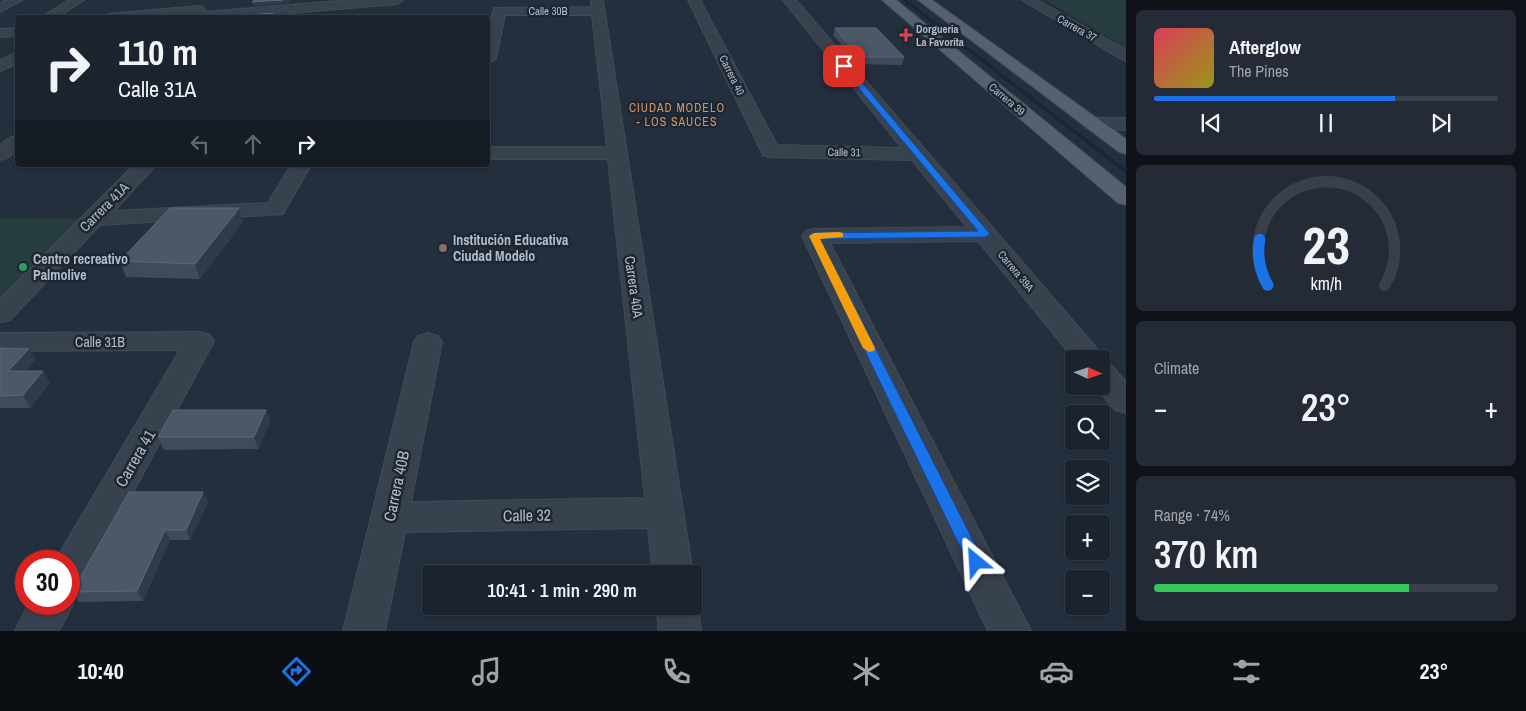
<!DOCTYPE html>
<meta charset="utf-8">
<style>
body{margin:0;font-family:"Archivo Narrow",sans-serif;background:#242b36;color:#f1f3f6;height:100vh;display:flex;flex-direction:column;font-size:19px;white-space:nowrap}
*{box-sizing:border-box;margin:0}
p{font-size:16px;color:#a0a4aa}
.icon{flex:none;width:28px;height:28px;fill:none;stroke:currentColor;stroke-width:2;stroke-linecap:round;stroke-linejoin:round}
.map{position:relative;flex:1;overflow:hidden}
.panel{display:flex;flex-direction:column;gap:10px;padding:10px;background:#0f1319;width:400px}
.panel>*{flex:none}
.guide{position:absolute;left:15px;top:15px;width:475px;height:152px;border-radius:5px;box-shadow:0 1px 4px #0004,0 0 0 1px #39404a;background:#1b232e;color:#f1f3f6;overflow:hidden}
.needle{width:32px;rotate:93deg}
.fabs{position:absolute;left:1065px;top:350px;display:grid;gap:10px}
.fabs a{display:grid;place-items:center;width:45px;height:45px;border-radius:5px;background:#1b232e;box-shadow:0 1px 4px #0004,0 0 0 1px #39404a;font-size:25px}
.speed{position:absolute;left:15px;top:550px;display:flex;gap:10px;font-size:25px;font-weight:700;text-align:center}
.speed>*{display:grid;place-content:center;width:65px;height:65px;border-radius:50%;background:#1b232e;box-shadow:0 1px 4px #0004,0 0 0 1px #39404a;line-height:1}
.speed .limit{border:8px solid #d22;background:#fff;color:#111}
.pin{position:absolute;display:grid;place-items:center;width:42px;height:42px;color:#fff;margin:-21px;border-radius:10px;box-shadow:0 2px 8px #0006}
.me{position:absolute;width:55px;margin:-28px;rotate:333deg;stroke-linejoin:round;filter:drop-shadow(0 0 4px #0008)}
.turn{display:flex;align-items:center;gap:18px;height:105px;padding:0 20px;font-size:22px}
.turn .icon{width:65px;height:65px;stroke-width:2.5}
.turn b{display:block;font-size:35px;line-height:42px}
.lanes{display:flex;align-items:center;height:48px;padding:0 20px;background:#0003;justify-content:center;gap:25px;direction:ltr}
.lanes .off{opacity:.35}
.big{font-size:38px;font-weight:600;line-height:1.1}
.panel .card{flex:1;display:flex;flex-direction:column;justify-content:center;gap:8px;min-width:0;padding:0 18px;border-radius:8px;background:#242b36}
.panel .dial{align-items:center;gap:0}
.dial svg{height:130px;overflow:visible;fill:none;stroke:#39404a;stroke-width:7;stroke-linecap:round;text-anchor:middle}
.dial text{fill:#f1f3f6;stroke:none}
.song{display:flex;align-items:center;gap:15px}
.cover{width:60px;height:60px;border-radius:8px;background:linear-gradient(135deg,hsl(350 70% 55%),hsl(60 70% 35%))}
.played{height:5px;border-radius:2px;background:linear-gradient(90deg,#1a73e8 70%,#39404a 70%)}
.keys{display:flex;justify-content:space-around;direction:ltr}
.heat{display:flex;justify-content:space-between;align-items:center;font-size:28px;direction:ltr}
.charge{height:8px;border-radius:4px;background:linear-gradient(90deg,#34c759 74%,#39404a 0)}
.trip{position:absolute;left:422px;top:565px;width:280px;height:50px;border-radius:5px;background:#1b232e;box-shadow:0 1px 4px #0004,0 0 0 1px #39404a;font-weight:600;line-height:50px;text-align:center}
.menu{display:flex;height:80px;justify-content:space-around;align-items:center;background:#0b0e12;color:#a0a4aa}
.menu .icon{width:35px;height:35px}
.menu .active{color:#1a73e8}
.menu b{font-size:22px;color:#f1f3f6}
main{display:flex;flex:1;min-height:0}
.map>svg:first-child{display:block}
.green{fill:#263c3f}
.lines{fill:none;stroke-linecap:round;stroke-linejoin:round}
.stream{fill:#17263c;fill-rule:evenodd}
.minor-casing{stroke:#414a57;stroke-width:2}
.major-casing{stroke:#414a57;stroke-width:2}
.minor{fill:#38414e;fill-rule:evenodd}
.major{fill:#56606e;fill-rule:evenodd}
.wall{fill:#3f4b5c}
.shaded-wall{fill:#2f3b4b}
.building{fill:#4b5868;stroke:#5c6777}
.route{fill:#1a73e8;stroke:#114b97}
.slow{fill:#f59e0b}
.health-dot{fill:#e0444e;stroke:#1d2633;stroke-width:2}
.education-dot{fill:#8d6e63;stroke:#1d2633;stroke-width:2}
.leisure-dot{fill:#2e9e5b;stroke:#1d2633;stroke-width:2}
.labels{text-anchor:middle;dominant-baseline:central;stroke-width:5;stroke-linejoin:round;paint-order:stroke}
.far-street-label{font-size:11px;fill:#b4bcc9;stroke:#1d2633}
.far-poi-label{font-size:11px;font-weight:bold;fill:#b4bcc9;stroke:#1d2633;text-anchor:start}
.far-neighbourhood-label{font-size:12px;letter-spacing:1px;fill:#d59563;stroke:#1d2633}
.street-label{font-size:14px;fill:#b4bcc9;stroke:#1d2633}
.poi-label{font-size:14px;font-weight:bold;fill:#b4bcc9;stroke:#1d2633;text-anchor:start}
.near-street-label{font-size:16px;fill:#b4bcc9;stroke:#1d2633}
</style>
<main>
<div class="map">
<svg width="1126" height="631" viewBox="0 0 1126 631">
<rect width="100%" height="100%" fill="#242f3e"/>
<g class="green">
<polygon points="1046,0 1126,0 1126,48"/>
<polygon points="0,218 92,219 0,314"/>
</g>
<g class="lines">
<polygon class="stream" points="902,0 907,0 1126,169 1126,174"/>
<g class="minor-casing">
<g id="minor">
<polygon points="6,0 22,0 0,12 0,3"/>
<polygon points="69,0 84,0 57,18 40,18"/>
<polygon points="351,0 403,0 397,4 235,18 175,18 176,16 102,18 108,14 198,6 203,7 205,10 203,12"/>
<polygon points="591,0 603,0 693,574 653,574 648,528 405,532 385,631 343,631 414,342 418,336 428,333 438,336 442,342 411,502 645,498 608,159 488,159 488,147 607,147 592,15 505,15 496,58 493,61 488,62 488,30 494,8 591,7"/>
<polygon points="688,0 700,0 777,145 902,148 783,0 796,0 1100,352 1105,359 1102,363 1112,366 1126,382 1126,413 1115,410 1095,386 1101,386 1101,359 1074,359 978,241 830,243 1031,631 988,631 802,236 806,231 814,229 967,227 912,160 770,157 763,155"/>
<polygon points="1022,0 1037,0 1126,50 1126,61 1121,59"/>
<polygon points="18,28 18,36 0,37 0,29"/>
<polygon points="18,52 18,63 0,71 0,60"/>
<polygon points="1093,118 1126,118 1126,130 1086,128 1084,124 1086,120"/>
<polygon points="18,135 18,150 7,158 0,160 0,145 11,137"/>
<polygon points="134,165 156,165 114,211 268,203 291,165 311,165 283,214 100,225 10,320 0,322 0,299"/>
<polygon points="200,332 210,335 214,341 83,586 69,591 69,561 55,561 180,350 0,351 0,333"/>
<polygon points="69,596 73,604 59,631 15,631 29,604 69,604"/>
<polygon points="694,598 698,606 701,631 659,631 656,606 694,606"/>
</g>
</g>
<g class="major-casing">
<g id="major">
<polygon points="882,0 896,0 1126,187 1126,205 1118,203"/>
<polygon points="918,0 932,0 1126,139 1126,154 1119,152"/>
</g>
</g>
<use href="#minor" class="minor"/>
<use href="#major" class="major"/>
</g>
<g class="wall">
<polygon points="835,28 904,57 902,65 857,64 833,35"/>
<polygon points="239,208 243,222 200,279 126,277 120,261"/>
<polygon points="0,348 29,349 35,360 25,371 50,383 30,408 0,408"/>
<polygon points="266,410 270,422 258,449 164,450 158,437"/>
<polygon points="208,502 190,540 170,540 143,601 79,602 72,592"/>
</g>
<g class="shaded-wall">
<polygon points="283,0 291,0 288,3 253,6 252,2"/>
<polygon points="273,13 274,17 273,18 268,18"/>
<polygon points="239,208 243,222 200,279 195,264"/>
<polygon points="29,349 35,360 14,383 8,371"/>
<polygon points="43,371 50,383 30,408 23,395"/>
<polygon points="266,410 270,422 258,449 254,437"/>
<polygon points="203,492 208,502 190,540 186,530"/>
<polygon points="165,530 170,540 143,601 137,591"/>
</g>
<g class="building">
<polygon points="255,0 283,0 252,2"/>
<polygon points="273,13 268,18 234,18 235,16"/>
<polygon points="835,28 876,28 904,57 858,57"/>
<polygon points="170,208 239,208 195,264 120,261"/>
<polygon points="0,348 29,349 8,371 43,371 23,395 0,396"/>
<polygon points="173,410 266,410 254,437 158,437"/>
<polygon points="129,492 203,492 186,530 165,530 137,591 72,592"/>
</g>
<polygon class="route" points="842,65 847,65 990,234 985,237 820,239 984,562 982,567 976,569 970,567 809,236 814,233 978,231 842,68"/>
<polygon class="slow" points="839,232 843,233 843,237 820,239 875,348 874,351 869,352 863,348 809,236 814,233"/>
<path class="health-dot" d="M903.5 27.5h5v5h5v5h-5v5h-5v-5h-5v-5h5z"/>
<circle class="education-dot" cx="443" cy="248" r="5"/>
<circle class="leisure-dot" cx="23" cy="267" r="5"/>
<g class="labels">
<g class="far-street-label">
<text x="548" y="11">Calle 30B</text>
<text transform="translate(1077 28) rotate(29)">Carrera 37</text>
<text transform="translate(732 75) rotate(64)">Carrera 40</text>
<text transform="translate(1007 99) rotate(40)">Carrera 39</text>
<text transform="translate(844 152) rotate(1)">Calle 31</text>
<text transform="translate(1016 271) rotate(50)">Carrera 39A</text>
</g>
<g class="far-poi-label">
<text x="916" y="29">Dorgueria<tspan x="916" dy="13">La Favorita</tspan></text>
</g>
<g class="far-neighbourhood-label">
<text x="677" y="108">CIUDAD MODELO<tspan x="677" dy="14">- LOS SAUCES</tspan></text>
</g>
<g class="street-label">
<text transform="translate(104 207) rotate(-45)">Carrera 41A</text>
<text transform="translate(634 287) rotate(82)">Carrera 40A</text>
<text x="100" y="342">Calle 31B</text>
</g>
<g class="poi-label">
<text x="453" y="240">Institución Educativa<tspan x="453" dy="16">Ciudad Modelo</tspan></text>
<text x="33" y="259">Centro recreativo<tspan x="33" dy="16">Palmolive</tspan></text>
</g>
<g class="near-street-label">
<text transform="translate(135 458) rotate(-60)">Carrera 41</text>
<text transform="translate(396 486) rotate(-78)">Carrera 40B</text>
<text transform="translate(527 515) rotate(-1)">Calle 32</text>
</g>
</g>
</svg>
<div class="fabs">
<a><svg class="needle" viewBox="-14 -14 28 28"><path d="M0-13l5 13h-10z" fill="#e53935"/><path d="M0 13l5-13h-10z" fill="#a0a4aa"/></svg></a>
<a><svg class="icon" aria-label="search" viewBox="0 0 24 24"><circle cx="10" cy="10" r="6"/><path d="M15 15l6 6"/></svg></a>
<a><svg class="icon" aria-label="layers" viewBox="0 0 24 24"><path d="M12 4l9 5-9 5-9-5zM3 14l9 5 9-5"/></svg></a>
<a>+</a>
<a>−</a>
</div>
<div class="speed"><div class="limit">30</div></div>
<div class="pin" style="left:844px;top:66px;background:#d93025"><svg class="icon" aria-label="arrive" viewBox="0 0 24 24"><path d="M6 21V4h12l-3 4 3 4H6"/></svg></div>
<svg class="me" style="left:976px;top:562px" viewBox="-20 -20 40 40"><path d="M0-17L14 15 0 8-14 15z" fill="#1a73e8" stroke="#fff" stroke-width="4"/></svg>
<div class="trip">10:41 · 1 min · 290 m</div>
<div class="guide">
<div class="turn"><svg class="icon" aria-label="right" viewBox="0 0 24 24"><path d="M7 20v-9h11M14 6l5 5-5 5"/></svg><div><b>110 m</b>Calle 31A</div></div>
<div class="lanes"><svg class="icon off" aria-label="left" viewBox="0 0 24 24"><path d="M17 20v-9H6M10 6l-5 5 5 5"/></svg><svg class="icon off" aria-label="ahead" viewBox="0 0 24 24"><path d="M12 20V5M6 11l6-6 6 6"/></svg><svg class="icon" aria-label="right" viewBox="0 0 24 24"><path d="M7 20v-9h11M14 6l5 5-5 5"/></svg></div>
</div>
</div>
<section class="panel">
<div class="card">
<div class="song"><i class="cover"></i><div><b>Afterglow</b><p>The Pines</p></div></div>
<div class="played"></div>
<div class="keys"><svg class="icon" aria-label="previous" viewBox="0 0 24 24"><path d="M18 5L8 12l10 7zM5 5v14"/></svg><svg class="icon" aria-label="pause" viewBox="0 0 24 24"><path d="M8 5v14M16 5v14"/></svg><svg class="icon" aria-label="next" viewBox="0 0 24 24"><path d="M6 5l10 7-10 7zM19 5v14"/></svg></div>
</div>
<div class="card dial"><svg viewBox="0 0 100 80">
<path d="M14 69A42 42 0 1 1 86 69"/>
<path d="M14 69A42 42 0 0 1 9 41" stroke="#1a73e8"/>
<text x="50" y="56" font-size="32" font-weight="700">23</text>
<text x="50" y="72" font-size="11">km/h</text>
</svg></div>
<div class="card"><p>Climate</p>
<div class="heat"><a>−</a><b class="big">23°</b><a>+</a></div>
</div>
<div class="card"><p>Range · 74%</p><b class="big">370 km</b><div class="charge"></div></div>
</section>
</main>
<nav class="menu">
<b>10:40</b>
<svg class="icon active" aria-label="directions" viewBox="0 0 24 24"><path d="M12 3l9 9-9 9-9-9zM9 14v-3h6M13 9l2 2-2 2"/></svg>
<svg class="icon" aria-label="music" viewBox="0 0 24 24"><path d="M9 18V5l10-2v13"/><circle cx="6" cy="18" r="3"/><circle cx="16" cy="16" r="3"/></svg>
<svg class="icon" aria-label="phone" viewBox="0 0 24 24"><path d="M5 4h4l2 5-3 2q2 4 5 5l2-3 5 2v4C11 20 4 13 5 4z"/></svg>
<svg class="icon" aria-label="climate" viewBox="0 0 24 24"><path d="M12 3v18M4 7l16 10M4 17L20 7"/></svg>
<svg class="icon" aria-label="car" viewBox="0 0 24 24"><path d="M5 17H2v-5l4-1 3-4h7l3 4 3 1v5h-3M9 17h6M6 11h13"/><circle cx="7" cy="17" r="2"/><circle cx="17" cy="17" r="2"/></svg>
<svg class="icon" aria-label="filters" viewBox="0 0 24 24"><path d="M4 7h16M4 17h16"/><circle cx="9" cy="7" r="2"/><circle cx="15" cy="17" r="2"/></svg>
<b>23°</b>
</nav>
